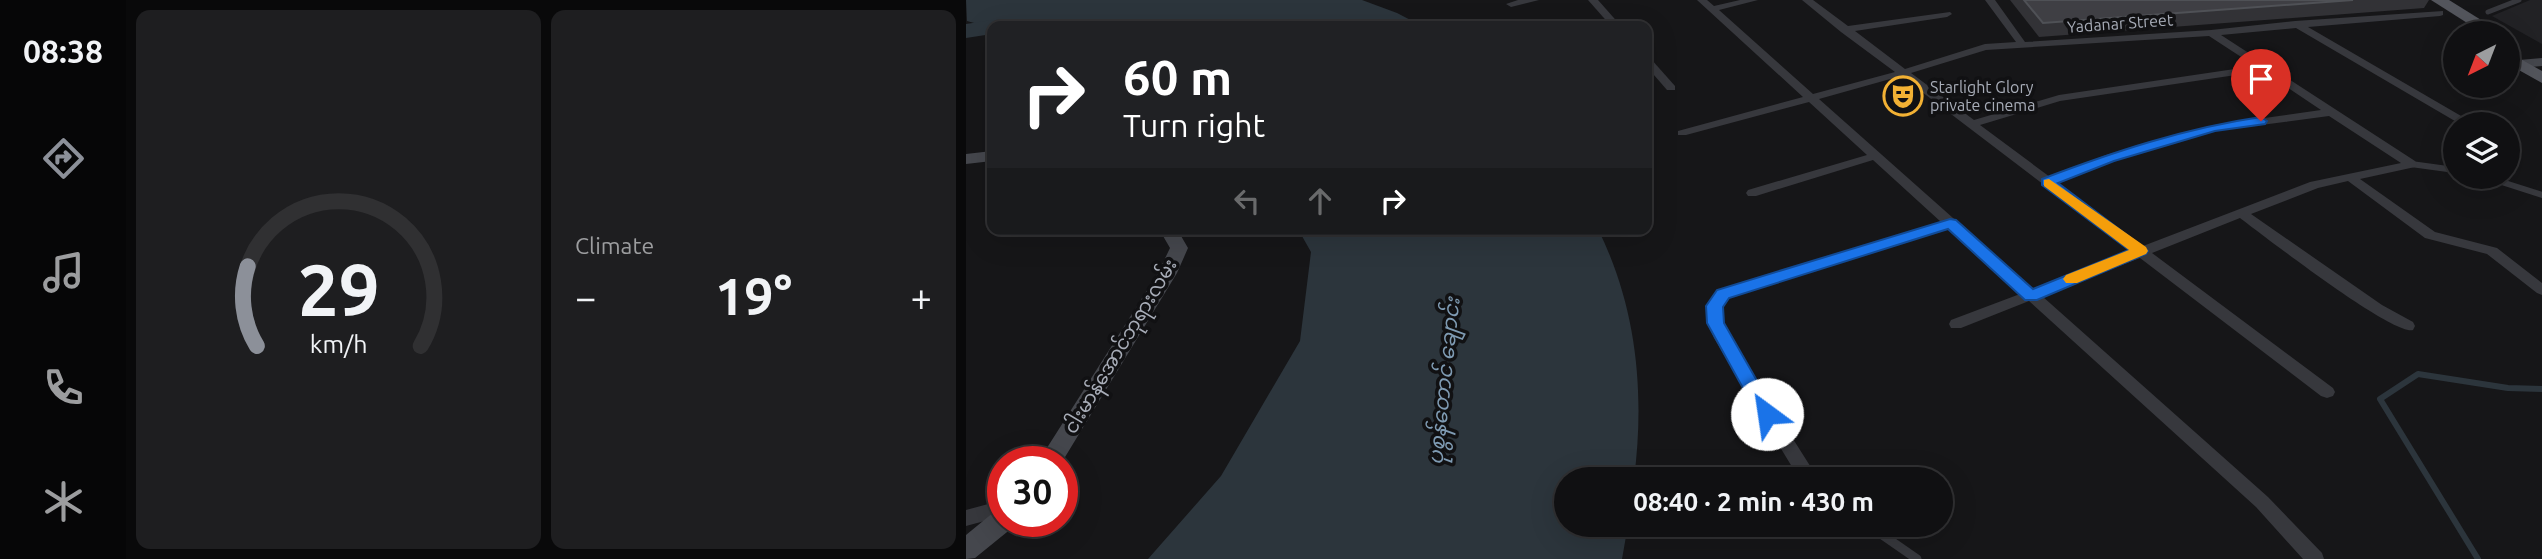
<!DOCTYPE html>
<meta charset="utf-8">
<style>
body{margin:0;font-family:Ubuntu,"Noto Sans Myanmar",sans-serif;background:#1e1e20;color:#f1f3f6;height:100vh;display:flex;flex-direction:column;font-size:26px;white-space:nowrap}
*{box-sizing:border-box;margin:0}
p{font-size:23px;color:#9c9d9f}
.icon{flex:none;width:38px;height:38px;fill:none;stroke:currentColor;stroke-width:2;stroke-linecap:round;stroke-linejoin:round}
.map{position:relative;flex:1;overflow:hidden}
.side{display:flex;flex-direction:column;gap:10px;padding:10px;background:#09090a;width:840px}
.side>*{flex:none}
.banner{position:absolute;left:21px;top:21px;width:665px;height:214px;border-radius:14px;box-shadow:0 7px 28px #0002,0 0 0 2px #303032;background:#202124;color:#fff;overflow:hidden}
.needle{width:46px;rotate:222deg}
.tools{position:absolute;left:1477px;top:21px;display:grid;gap:14px}
.tools a{display:grid;place-items:center;width:77px;height:77px;border-radius:50%;background:#101012;box-shadow:0 7px 28px #0002,0 0 0 2px #303032;font-size:35px}
.speed{position:absolute;left:21px;top:446px;display:flex;gap:14px;font-size:35px;font-weight:700;text-align:center}
.speed>*{display:grid;place-content:center;width:91px;height:91px;border-radius:50%;background:#101012;box-shadow:0 7px 28px #0002,0 0 0 2px #303032;line-height:1}
.speed .limit{border:10px solid #d22;background:#fff;color:#111}
.pin{position:absolute;display:grid;place-items:center;width:60px;height:60px;color:#fff;margin:-72px -30px;border-radius:50% 50% 50% 0;rotate:-45deg;box-shadow:0 0 7px #0007}
.pin .icon{rotate:45deg}
.me{position:absolute;width:77px;margin:-38px;rotate:329deg;stroke-linejoin:round;filter:drop-shadow(0 0 5px #0008)}
.turn{display:flex;align-items:center;gap:24px;height:147px;padding:0 21px;font-size:32px}
.turn .icon{width:91px;height:91px;stroke-width:2.5}
.turn b{display:block;font-size:49px;line-height:60px}
.lanes{display:flex;align-items:center;height:66px;padding:0 21px;background:#0003;justify-content:center;gap:35px;direction:ltr}
.lanes .off{opacity:.35}
.big{font-size:52px;font-weight:600;line-height:1.1}
.side .widget{flex:1;display:flex;flex-direction:column;justify-content:center;gap:10px;min-width:0;padding:0 24px;border-radius:14px;background:#1e1e20}
.side .dial{align-items:center;gap:0}
.dial svg{height:182px;overflow:visible;fill:none;stroke:#303032;stroke-width:7;stroke-linecap:round;text-anchor:middle}
.dial text{fill:#f1f3f6;stroke:none}
.heat{display:flex;justify-content:space-between;align-items:center;font-size:38px;direction:ltr}
.side .tiles{flex:1;display:grid;gap:10px;grid-template-columns:repeat(2,1fr)}
.trip{position:absolute;left:588px;top:467px;width:399px;height:70px;border-radius:35px;background:#101012;box-shadow:0 7px 28px #0002,0 0 0 2px #303032;font-weight:600;line-height:70px;text-align:center}
main{display:flex;flex:1;min-height:0}
.menu{display:flex;flex-direction:column;width:126px;justify-content:space-around;align-items:center;background:#060607;color:#9c9d9f}
.menu .icon{width:49px;height:49px}
.menu .current{color:#8c9099}
.menu b{font-size:32px;color:#f1f3f6}
.map>svg:first-child{display:block}
.built{fill:#222225}
.water{fill:#2c353c}
.lines{fill:none;stroke-linecap:round;stroke-linejoin:round}
.stream{stroke:#2c353c;stroke-width:6}
.river{fill:#2c353c;fill-rule:evenodd}
.lane-far2{stroke:#37383d;stroke-width:5}
.lane-far1{stroke:#37383d;stroke-width:6}
.lane{stroke:#37383d;stroke-width:9}
.street{fill:#37383d;fill-rule:evenodd}
.secondary{fill:#45474d;fill-rule:evenodd}
.primary{fill:#53555c;fill-rule:evenodd}
.wall{fill:#323236}
.building{fill:#3f3f44;stroke:#4f5156;stroke-width:2}
.route{fill:#1a73e8;stroke:#114b97;stroke-width:2}
.slow{fill:#f59e0b}
.labels{text-anchor:middle;dominant-baseline:central;stroke-width:7;stroke-linejoin:round;paint-order:stroke}
.far-street-label{font-size:16px;fill:#a8adb8;stroke:#111113}
.far-poi-label{font-size:16px;fill:#a8adb8;stroke:#111113;text-anchor:start}
.street-label{font-size:19px;fill:#a8adb8;stroke:#111113}
.water-label{font-size:21px;font-style:italic;fill:#7f9bb3;stroke:#111113}
</style>
<main>
<nav class="menu">
<b>08:38</b>
<svg class="icon current" aria-label="directions" viewBox="0 0 24 24"><path d="M12 3l9 9-9 9-9-9zM9 14v-3h6M13 9l2 2-2 2"/></svg>
<svg class="icon" aria-label="music" viewBox="0 0 24 24"><path d="M9 18V5l10-2v13"/><circle cx="6" cy="18" r="3"/><circle cx="16" cy="16" r="3"/></svg>
<svg class="icon" aria-label="phone" viewBox="0 0 24 24"><path d="M5 4h4l2 5-3 2q2 4 5 5l2-3 5 2v4C11 20 4 13 5 4z"/></svg>
<svg class="icon" aria-label="climate" viewBox="0 0 24 24"><path d="M12 3v18M4 7l16 10M4 17L20 7"/></svg>
</nav>
<section class="side">
<div class="tiles">
<div class="widget dial"><svg viewBox="0 0 100 80">
<path d="M14 69A42 42 0 1 1 86 69"/>
<path d="M14 69A42 42 0 0 1 10 34" stroke="#8c9099"/>
<text x="50" y="56" font-size="32" font-weight="700">29</text>
<text x="50" y="72" font-size="11">km/h</text>
</svg></div>
<div class="widget"><p>Climate</p>
<div class="heat"><a>−</a><b class="big">19°</b><a>+</a></div>
</div>
</div>
</section>
<div class="map">
<svg width="1576" height="559" viewBox="0 0 1576 559">
<rect width="100%" height="100%" fill="#161618"/>
<polygon class="built" points="1564,0 1576,0 1576,44 1526,16"/>
<g class="water">
<polygon points="0,0 396,0 431,13 456,26 26,28 1,21"/>
<path d="M332 229H632C671 308 679 393 668 479L600 480V525H662L656 559H182L255 476 334 341 345 252Z"/>
</g>
<g class="lines">
<polyline class="stream" points="1512,559 1414,399 1452,374 1542,388 1576,389"/>
<polygon class="river" points="26,20 34,22 37,26 26,26 26,34 0,38 0,24"/>
<polyline class="lane-far2" points="1522,12 1553,0"/>
<g class="lane-far1">
<polyline points="1445,164 1489,170"/>
<polyline points="1520,177 1576,195"/>
</g>
<polyline class="lane" points="902,525 951,559"/>
<g class="street">
<polygon points="552,0 573,0 545,7 540,4"/>
<polygon points="622,0 632,0 655,26 645,26"/>
<path d="M731 0H741L748 6 774 0H792L753 10 847 94 929 72 875 32 836 0H847L882 26 984 12 986 14 981 17 889 31 939 69 1019 44 1050 42 1019 0H1029L1059 42 1245 30 1329 21 1477 11V15L1474 16 1342 27 1502 120V124H1494L1330 28 1255 35 1449 161 1451 164 1449 167 1394 179 1469 232 1531 248 1576 283V295L1571 293 1521 254 1459 238 1382 181 1352 188 1285 214 1416 305 1447 322 1449 326 1447 330C1427 336 1298 236 1274 218L1186 253 1367 388 1369 392 1367 396 1361 398 1355 396 1174 258 1076 296 1302 497 1356 553 1358 559H1337L1290 507 1063 301 995 328H985L983 324 985 320 1054 294 982 228 762 297C751 310 757 325 763 338L853 480H834L748 338C740 320 738 306 752 291L975 222 907 160 790 196H782L780 193 782 190 901 155 843 102 720 135H712V131L837 97ZM1243 36 1289 66 1093 95 1008 120 945 73 1020 50ZM1297 71 1355 110 1248 125 1140 155 1084 177 1014 125 1094 101ZM935 76 1165 251 1067 289 853 99ZM1363 116 1435 163 1344 182 1177 246 1091 182 1148 161 1249 131Z"/>
<polygon points="681,58 685,59 709,86 709,90 701,90 681,67"/>
<polygon points="37,500 37,516 0,526 0,510"/>
</g>
<g class="secondary">
<polygon points="1576,58 1576,66 1553,68 1546,64 1553,60"/>
<polygon points="26,151 26,161 0,164 0,154"/>
<polygon points="193,229 211,229 222,248 211,273 96,462 72,462 192,273 204,248"/>
<polygon points="37,509 37,522 49,522 46,528 9,558 0,559 0,535 28,512"/>
</g>
<g class="primary">
<polygon points="1465,0 1483,0 1536,33 1517,33"/>
<polygon points="1542,52 1576,71 1576,83 1542,64"/>
</g>
</g>
<polygon class="wall" points="1044,0 1463,0 1458,8 1073,37"/>
<polygon class="building" points="1058,0 1387,0 1077,23"/>
<path class="route" d="M1295 117 1301 121 1299 124 1249 131 1148 161 1092 183 1182 251 1180 254 1071 300H1059L982 229 763 298 757 307 758 323 810 414 807 419 801 421 794 419 741 323 740 306 751 290 984 219 990 220 1067 289 1163 250 1076 185V179C1147 152 1219 128 1295 117Z"/>
<polygon class="slow" points="1083,179 1180,247 1182,251 1180,254 1111,283 1100,283 1097,279 1100,275 1163,250 1078,186 1078,180"/>
<defs>
<g id="theatre-ring" transform="scale(2.0125)"><circle r="9.5" fill="#111113" stroke="#f2b134" stroke-width="1.5"/><path d="M-5-5.5Q0-4 5-5.5V0Q5 5 0 6Q-5 5-5 0ZM-3.3-2.5H-1v1.5H-3.3ZM1-2.5H3.3v1.5H1ZM-2.8 1Q0 5.5 2.8 1Z" fill="#f2b134"/></g>
</defs>
<g fill-rule="evenodd">
<use href="#theatre-ring" x="937" y="96"/>
</g>
<g class="labels">
<g class="far-street-label">
<text transform="translate(1154 23) rotate(-4)">Yadanar Street</text>
</g>
<g class="far-poi-label">
<text x="964" y="87">Starlight Glory<tspan x="964" dy="18">private cinema</tspan></text>
</g>
<g class="street-label">
<text transform="translate(154 346) rotate(-59)">ငါးမာန်အောင်ဘုရားလမ်း</text>
</g>
<g class="water-label">
<text transform="translate(477 381) rotate(-84)">ပုစွန်တောင် ချောင်း</text>
</g>
</g>
</svg>
<div class="tools">
<a><svg class="needle" viewBox="-14 -14 28 28"><path d="M0-13l5 13h-10z" fill="#e53935"/><path d="M0 13l5-13h-10z" fill="#9c9d9f"/></svg></a>
<a><svg class="icon" aria-label="layers" viewBox="0 0 24 24"><path d="M12 4l9 5-9 5-9-5zM3 14l9 5 9-5"/></svg></a>
</div>
<div class="speed"><div class="limit">30</div></div>
<div class="pin" style="left:1295px;top:121px;background:#d93025"><svg class="icon" aria-label="arrive" viewBox="0 0 24 24"><path d="M6 21V4h12l-3 4 3 4H6"/></svg></div>
<svg class="me" style="left:801px;top:414px" viewBox="-20 -20 40 40"><circle r="19" fill="#fff"/><path d="M0-13L10 11 0 6-10 11z" fill="#1a73e8"/></svg>
<div class="trip">08:40 · 2 min · 430 m</div>
<div class="banner">
<div class="turn"><svg class="icon" aria-label="right" viewBox="0 0 24 24"><path d="M7 20v-9h11M14 6l5 5-5 5"/></svg><div><b>60 m</b>Turn right</div></div>
<div class="lanes"><svg class="icon off" aria-label="left" viewBox="0 0 24 24"><path d="M17 20v-9H6M10 6l-5 5 5 5"/></svg><svg class="icon off" aria-label="ahead" viewBox="0 0 24 24"><path d="M12 20V5M6 11l6-6 6 6"/></svg><svg class="icon" aria-label="right" viewBox="0 0 24 24"><path d="M7 20v-9h11M14 6l5 5-5 5"/></svg></div>
</div>
</div>
</main>
